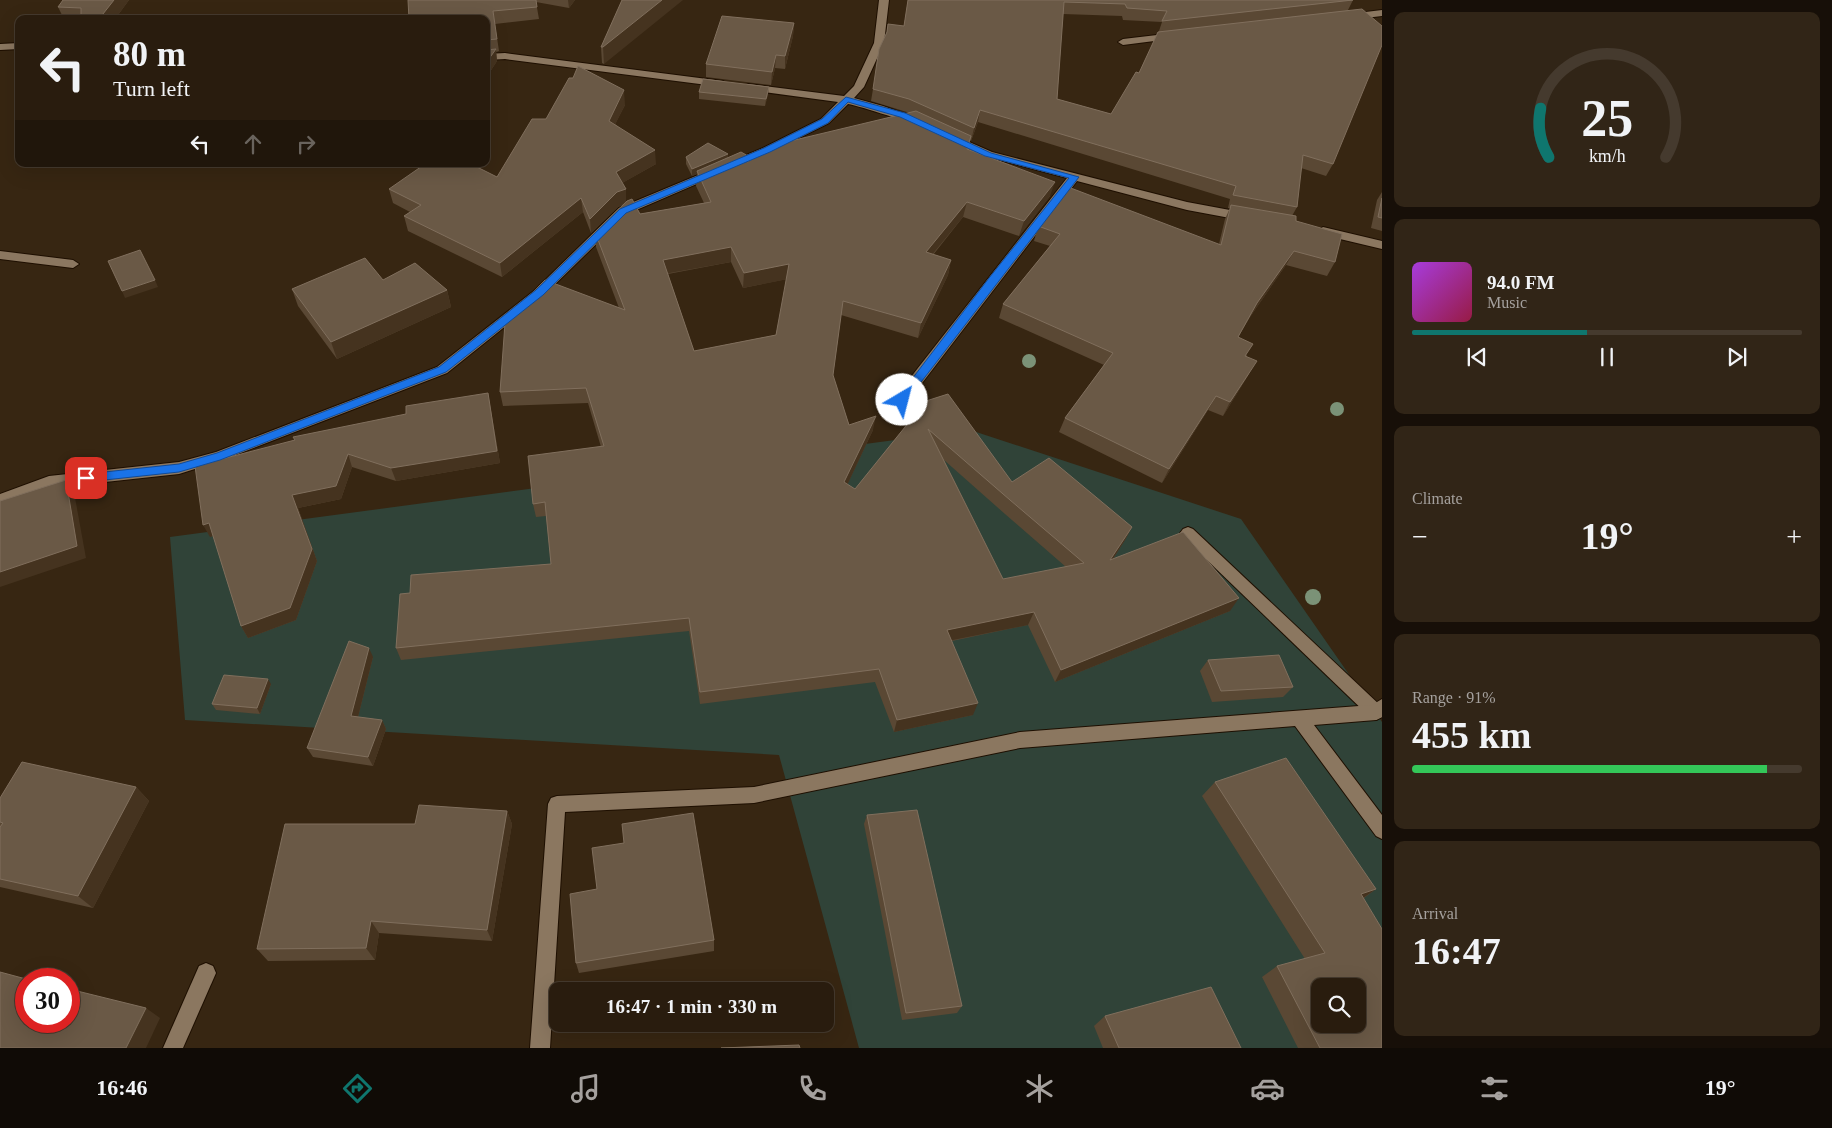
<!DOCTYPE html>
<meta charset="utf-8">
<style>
body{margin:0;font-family:Georgia,serif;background:#312517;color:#f1f3f6;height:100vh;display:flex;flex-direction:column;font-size:19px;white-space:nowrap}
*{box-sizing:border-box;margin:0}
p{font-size:16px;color:#a5a19e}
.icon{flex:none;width:28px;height:28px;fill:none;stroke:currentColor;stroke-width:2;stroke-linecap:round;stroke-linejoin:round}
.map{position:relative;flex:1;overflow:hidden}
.details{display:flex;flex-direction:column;gap:12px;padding:12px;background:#170f08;width:450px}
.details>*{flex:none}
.banner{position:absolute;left:15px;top:15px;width:475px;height:152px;border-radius:10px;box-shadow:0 5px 20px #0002,0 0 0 1px #453a2e;background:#291c0e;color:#f1f3f6;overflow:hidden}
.fabs{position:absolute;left:1311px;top:978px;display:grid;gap:10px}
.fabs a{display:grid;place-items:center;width:55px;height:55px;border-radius:10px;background:#291c0e;box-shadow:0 5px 20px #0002,0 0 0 1px #453a2e;font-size:25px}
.speed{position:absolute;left:15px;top:968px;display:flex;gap:10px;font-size:25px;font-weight:700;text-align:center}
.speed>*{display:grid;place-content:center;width:65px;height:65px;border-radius:50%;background:#291c0e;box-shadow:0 5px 20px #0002,0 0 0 1px #453a2e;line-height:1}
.speed .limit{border:8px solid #d22;background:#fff;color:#111}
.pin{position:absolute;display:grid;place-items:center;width:42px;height:42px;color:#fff;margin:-21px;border-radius:10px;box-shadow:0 2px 8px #0006}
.me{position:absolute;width:55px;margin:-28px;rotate:37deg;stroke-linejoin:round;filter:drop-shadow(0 0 4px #0008)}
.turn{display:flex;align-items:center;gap:18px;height:105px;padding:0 15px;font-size:22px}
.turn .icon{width:65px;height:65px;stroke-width:2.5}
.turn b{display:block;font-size:35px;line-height:42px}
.lanes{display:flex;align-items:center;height:48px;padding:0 15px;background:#0003;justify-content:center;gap:25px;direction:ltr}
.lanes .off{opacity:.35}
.big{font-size:38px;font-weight:600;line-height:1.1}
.details .card{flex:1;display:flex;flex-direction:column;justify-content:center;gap:8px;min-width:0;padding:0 18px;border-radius:10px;background:#312517}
.details .dial{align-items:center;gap:0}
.dial svg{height:130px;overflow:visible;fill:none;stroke:#453a2e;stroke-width:7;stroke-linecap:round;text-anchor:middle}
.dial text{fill:#f1f3f6;stroke:none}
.song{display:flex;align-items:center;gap:15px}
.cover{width:60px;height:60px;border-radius:8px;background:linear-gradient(135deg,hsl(280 70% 55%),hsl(340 70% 35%))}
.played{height:5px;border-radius:2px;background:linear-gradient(90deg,#0f766e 45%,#453a2e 45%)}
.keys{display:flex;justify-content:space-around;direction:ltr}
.heat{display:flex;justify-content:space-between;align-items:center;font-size:28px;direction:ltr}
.charge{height:8px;border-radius:4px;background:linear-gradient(90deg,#34c759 91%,#453a2e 0)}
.trip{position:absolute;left:549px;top:982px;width:285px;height:50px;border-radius:10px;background:#291c0e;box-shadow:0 5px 20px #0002,0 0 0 1px #453a2e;font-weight:600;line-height:50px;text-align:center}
.dock{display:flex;height:80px;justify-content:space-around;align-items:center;background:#100b06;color:#a5a19e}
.dock .icon{width:35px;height:35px}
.dock .on{color:#0f766e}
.dock b{font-size:22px;color:#f1f3f6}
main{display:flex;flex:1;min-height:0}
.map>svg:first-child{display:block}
.green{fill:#304338;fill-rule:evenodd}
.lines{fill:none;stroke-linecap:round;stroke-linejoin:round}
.service-casing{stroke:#1e0f00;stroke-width:2}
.minor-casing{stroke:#1e0f00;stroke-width:2}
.service{fill:#8b7760;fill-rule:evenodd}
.minor{fill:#8b7760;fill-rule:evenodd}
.tree{fill:#7b9277}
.wall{fill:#5a4834;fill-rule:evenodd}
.shaded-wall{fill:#45331f}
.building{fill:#6a5946;stroke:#806f5d;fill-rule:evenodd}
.route{fill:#1a73e8;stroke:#114b97}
</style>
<main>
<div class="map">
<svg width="1382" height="1048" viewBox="0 0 1382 1048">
<rect width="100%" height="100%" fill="#372612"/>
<path class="green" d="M970 430 1241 519 1382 722V1048H859L779 755 185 720 170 537ZM1320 986H1358V1024H1320Z"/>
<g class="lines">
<g class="service-casing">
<polygon id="service" points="1188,527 1193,529 1382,707 1382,717 1376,720 1370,717 1183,537 1180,533 1183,529"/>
</g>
<g class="minor-casing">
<g id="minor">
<path d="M879 0H889L884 43 864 87 854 98 883 106 925 121 927 123 925 125C920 127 861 106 848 104L829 123 771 152 627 214 543 296 447 373 220 461 179 474 50 488 0 506V494L49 476 179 462 216 452 437 367 535 290 619 208 763 148 821 119 838 102 748 90 743 87 748 84 844 96 854 86 874 43Z"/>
<polygon points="1382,10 1382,16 1349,20 1344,17 1349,14"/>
<polygon points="1174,33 1179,36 1178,38 1123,45 1118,42 1123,39"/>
<polygon points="19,43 19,49 0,50 0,44"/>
<polygon points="505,53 723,81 728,84 723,87 505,59 486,60 486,54"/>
<polygon points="951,134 992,152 1187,202 1246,213 1252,217 1246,221 1187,210 1077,181 906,404 896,404 894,400 896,396 1067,178 984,156 947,139 945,137 947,135"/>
<polygon points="1323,227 1382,241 1382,249 1319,234 1317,231"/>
<polygon points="0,251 73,260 79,264 73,268 0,259"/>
<polygon points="1382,699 1382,717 1376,720 1314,725 1382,815 1382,839 1376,836 1295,726 1020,748 754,803 565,812 550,1048 530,1048 548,804 551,798 557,796 754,787 1020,732 1372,705"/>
<polygon points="206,963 213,966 216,973 183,1048 163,1048 199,966"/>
</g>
</g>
<use href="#service" class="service"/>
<use href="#minor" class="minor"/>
</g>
<g class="tree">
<circle cx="1029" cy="361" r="7"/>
<circle cx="1337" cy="409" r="7"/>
<circle cx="1313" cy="597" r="8"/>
</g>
<g class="wall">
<polygon points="63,0 129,0 115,19 64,19 58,7"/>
<polygon points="408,0 575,0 569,8 536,2 539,19 495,24 499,51 496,52 497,61 486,78 486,19"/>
<polygon points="622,0 604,64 602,63 601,47"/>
<path d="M908 0H1353L1348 10 1333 164 1326 176 1301 168 1297 207 1292 216 1296 221 1335 262 1327 276 1286 265 1250 317 1238 337 1247 356 1249 374 1223 416 1208 410 1162 483 1059 432 1065 418 1104 365 999 318 1003 304 1050 246 1034 241 1038 226 1219 244 1225 219 1230 208H1228L1230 199 978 122 971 141 970 140 968 149 1050 196 1019 236 963 217 933 255 951 260 948 275 918 338 841 315 833 375 849 425 873 430 847 485 855 489 926 401 1012 482 1132 527 1125 540 1113 559 1230 611 1055 682 1028 625 952 641 973 715 894 732 875 682 700 704 689 631 401 660 396 648 410 593 551 564 546 516 536 517 533 504 601 447 588 403 503 406 500 392 619 308 596 247 595 232 624 204 618 207 591 233 583 212 502 277 408 231 404 216 410 212 393 203 389 189 497 177 546 119 625 105 615 124 656 164 622 183 626 189V202L640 214 704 203 696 186 697 174 692 176 686 164V157L728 158 748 161 910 113 871 101 873 89 904 26ZM1063 14 1122 16 1123 20 1162 22 1159 31 1139 73 1111 114 1057 99ZM731 262 743 288 787 279 776 335 694 351 668 274ZM944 460 1005 514 1066 567 1003 579Z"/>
<polygon points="794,23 793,36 785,69 775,68 771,85 706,77 706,64"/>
<polygon points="699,92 768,94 765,106 699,99"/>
<polygon points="1382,192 1382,231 1371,228 1377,200"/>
<polygon points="292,289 447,290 451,307 337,359 298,306"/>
<polygon points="488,393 500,463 396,481 352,467 341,499 298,508 317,561 296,620 248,638 241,626 213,536 210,537 406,414"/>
<polygon points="373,657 358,717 382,720 386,729 373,766 313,757 307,748"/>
<polygon points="1208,660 1293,687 1283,697 1212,702 1200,671"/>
<polygon points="271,684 260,714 216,710 212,704"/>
<polygon points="1215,782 1376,889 1364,898 1382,1048 1298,1048 1262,977 1277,966 1305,959 1202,796"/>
<polygon points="136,787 149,801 93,908 0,887 0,798"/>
<polygon points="507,811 512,824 492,941 379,933 375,960 268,961 257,949 415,824"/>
<polygon points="867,815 962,1006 957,1013 902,1020 864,824"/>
<polygon points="624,843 714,940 714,951 579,973 576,963 597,889"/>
<polygon points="1105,1016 1241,1048 1103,1048 1094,1026"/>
</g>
<g class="shaded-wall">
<polygon points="114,0 129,0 115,19 99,19"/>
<polygon points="568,0 575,0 569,8"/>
<polygon points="662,0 683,0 604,64 603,47"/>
<polygon points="794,23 793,36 785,69 785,56"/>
<polygon points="496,49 497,61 486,78 486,63"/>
<polygon points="776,55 775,68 771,85 772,72"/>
<polygon points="769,87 768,94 765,106 766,99"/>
<polygon points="624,90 625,105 610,135 609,121"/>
<polygon points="980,110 978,122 971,141 974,128"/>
<polygon points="655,150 656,164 617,186 616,172"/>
<polygon points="728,154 728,160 697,171 697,174 692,176 692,169"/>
<polygon points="1055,182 1050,196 1019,236 1024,221"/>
<polygon points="626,189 626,203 618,207 591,233 590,219 617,192"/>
<polygon points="581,198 583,212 502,277 500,263"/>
<polygon points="967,202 963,217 922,267 926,252"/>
<polygon points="731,247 731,262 664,274 663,260"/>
<polygon points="1294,251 1286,265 1250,317 1230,351 1257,303"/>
<polygon points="951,260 948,275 918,338 921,323"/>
<polygon points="789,264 788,279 743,288 744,273"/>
<polygon points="155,280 158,287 125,298 122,291"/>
<polygon points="447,290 451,307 337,359 331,342"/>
<polygon points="1257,361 1249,374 1223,416 1230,402"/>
<polygon points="488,393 500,463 396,481 391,468"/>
<polygon points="1216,396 1208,410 1162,483 1169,469"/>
<polygon points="876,416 873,430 842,496 844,482"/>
<polygon points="348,454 352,467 341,499 298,508 317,561 296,620 248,638 241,626 292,495"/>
<polygon points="66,480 74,492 86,558 0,587 0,572"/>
<polygon points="209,523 216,535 210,537 203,525"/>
<polygon points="1132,527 1125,540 1104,573 1110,560"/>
<polygon points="1239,598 1230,611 1055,682 1061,670"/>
<polygon points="1034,612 1028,625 943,642 947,630"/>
<polygon points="369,648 373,657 356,725 351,716"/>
<polygon points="268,679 271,684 260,714 257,708"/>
<polygon points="978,703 973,715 894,732 897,720"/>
<polygon points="382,720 386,729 373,766 368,757"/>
<polygon points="136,787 149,801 93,908 78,896"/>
<polygon points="507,811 512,824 492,941 487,930"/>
<polygon points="1376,889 1359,901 1361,894"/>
<polygon points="371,921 379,933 375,960 366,948"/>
<polygon points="146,1008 160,1018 146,1048 126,1048"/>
</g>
<g class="building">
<polygon points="63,0 114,0 99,19 81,19 81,8 58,7"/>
<polygon points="408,0 536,0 537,7 493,11 497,39 486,40 486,19 409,19"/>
<polygon points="622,0 662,0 603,47 601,47"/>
<polygon points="908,0 1353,0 1162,21 1167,11 1127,8 1125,4 1064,2 1057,99 1111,114 1136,72 1139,73 1158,32 1362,9 1382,26 1382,45 1333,164 1303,155 1297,207 1233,195 1236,186 980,110 974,128 909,99 873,89 879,49 887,32 888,24 904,26"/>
<polygon points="722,16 794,23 785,56 776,55 772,72 706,64"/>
<polygon points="496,49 486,63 486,50"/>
<polygon points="578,66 624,90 609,121 655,150 616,172 626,189 617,192 590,219 581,198 500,263 404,216 421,205 389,189 425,164 471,164 497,177 532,119 546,119 569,78 573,78"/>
<polygon points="703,79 769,87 766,99 699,92"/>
<path d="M916 111 971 136 967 149 1055 182 1024 221 967 202 926 252 951 260 921 323 843 301 833 375 849 425 876 416 844 482 855 489 926 401 948 394 1012 482 1049 458 1132 527 1110 560 1183 532 1239 598 1061 670 1034 612 947 630 978 703 897 720 879 669 700 692 689 618 396 648 400 594 410 593 411 575 551 564 545 502 533 504 528 456 604 446 586 388 500 392 505 323 540 285 545 280 625 310 595 232 627 201 632 199 640 214 711 202 697 171 741 152 748 156 747 162 778 144ZM731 247 744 273 789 264 776 335 694 351 663 260ZM928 429 1010 500 1084 563 1003 579Z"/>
<polygon points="708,143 728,154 692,169 686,157"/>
<polygon points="1068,187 1221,245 1231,205 1296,216 1296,221 1342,234 1335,262 1294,251 1257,303 1238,337 1253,344 1245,356 1257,361 1230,402 1216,396 1169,469 1065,418 1113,353 1003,304 1060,234 1038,226"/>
<polygon points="1382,198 1382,218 1378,217"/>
<polygon points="140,250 155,280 122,291 108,261"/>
<polygon points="365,258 383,280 415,263 447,290 331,342 292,289"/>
<polygon points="488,393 497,451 391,468 348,454 336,486 292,495 312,549 290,608 241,626 209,523 203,525 195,466 295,440 293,437 406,414 406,406"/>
<polygon points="66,480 77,546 0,572 0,501"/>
<polygon points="349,641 369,648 351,716 382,720 368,757 307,748"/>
<polygon points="1279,655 1293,687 1221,691 1208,660"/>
<polygon points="224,675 268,679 257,708 212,704"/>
<path d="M1286 758 1376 889 1361 894 1382 929V1048H1320L1277 966 1325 953 1215 782ZM1320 986H1358V1024H1320Z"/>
<polygon points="22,762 136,787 78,896 0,879 0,827 3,823 0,822 0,798"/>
<polygon points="419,805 507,811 487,930 371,921 366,948 257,949 285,824 415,824"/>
<polygon points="917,810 962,1006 906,1013 867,815"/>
<polygon points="693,813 714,940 576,963 570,894 597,889 592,848 624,843 622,824"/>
<polygon points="0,972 26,979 26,1021 69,1021 69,989 146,1008 126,1048 0,1048"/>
<polygon points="1211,987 1241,1048 1119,1048 1105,1016"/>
<polygon points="799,1045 800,1048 721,1048"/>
</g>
<polygon class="route" points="846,97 905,113 991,153 1079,177 905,403 902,404 896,400 989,278 1069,178 985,156 900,117 848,102 828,123 770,152 626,213 543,295 446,372 220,460 179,472 86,482 81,478 86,474 179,464 217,453 439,367 536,290 620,209 764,148 822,119"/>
</svg>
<div class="fabs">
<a><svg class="icon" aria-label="search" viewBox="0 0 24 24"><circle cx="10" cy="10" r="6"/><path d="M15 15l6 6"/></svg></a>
</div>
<div class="speed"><div class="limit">30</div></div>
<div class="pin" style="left:86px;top:478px;background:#d93025"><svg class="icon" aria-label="arrive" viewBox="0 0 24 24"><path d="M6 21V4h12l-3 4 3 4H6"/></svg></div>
<svg class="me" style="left:902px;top:400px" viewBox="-20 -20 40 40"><circle r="19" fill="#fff"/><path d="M0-13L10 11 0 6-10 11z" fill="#1a73e8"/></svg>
<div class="trip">16:47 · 1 min · 330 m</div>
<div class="banner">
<div class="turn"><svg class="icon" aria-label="left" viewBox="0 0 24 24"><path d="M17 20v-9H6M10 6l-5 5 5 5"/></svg><div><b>80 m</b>Turn left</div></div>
<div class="lanes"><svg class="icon" aria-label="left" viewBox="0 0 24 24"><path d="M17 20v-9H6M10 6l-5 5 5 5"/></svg><svg class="icon off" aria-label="ahead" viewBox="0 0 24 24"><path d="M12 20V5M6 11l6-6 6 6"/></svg><svg class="icon off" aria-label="right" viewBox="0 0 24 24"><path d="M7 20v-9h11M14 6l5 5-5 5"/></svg></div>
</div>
</div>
<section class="details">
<div class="card dial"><svg viewBox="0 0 100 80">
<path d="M14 69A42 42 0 1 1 86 69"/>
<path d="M14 69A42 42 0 0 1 9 39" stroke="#0f766e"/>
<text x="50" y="56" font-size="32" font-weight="700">25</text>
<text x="50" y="72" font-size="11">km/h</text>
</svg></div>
<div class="card">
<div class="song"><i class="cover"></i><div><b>94.0 FM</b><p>Music</p></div></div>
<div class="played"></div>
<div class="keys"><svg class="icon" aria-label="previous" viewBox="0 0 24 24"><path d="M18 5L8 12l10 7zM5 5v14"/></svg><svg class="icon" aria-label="pause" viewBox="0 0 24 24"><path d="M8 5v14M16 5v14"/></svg><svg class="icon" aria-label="next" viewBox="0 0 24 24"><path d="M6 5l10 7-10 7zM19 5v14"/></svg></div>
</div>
<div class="card"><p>Climate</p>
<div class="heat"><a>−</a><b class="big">19°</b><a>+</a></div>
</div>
<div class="card"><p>Range · 91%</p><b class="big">455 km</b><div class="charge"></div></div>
<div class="card"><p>Arrival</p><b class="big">16:47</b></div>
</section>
</main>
<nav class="dock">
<b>16:46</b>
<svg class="icon on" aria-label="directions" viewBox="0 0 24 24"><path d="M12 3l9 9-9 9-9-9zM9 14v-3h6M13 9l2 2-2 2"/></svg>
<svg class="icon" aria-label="music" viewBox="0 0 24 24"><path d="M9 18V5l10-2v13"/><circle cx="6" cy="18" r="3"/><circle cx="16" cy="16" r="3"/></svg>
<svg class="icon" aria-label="phone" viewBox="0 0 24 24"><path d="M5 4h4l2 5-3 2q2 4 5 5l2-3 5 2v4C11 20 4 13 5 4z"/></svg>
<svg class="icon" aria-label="climate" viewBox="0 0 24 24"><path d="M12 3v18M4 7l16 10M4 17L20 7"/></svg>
<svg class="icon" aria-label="car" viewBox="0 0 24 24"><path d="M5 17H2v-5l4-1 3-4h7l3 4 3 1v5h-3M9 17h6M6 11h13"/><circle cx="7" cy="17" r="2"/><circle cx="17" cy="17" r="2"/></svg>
<svg class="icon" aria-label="filters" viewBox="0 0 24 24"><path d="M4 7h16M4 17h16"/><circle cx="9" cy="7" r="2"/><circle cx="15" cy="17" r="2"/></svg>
<b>19°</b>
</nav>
